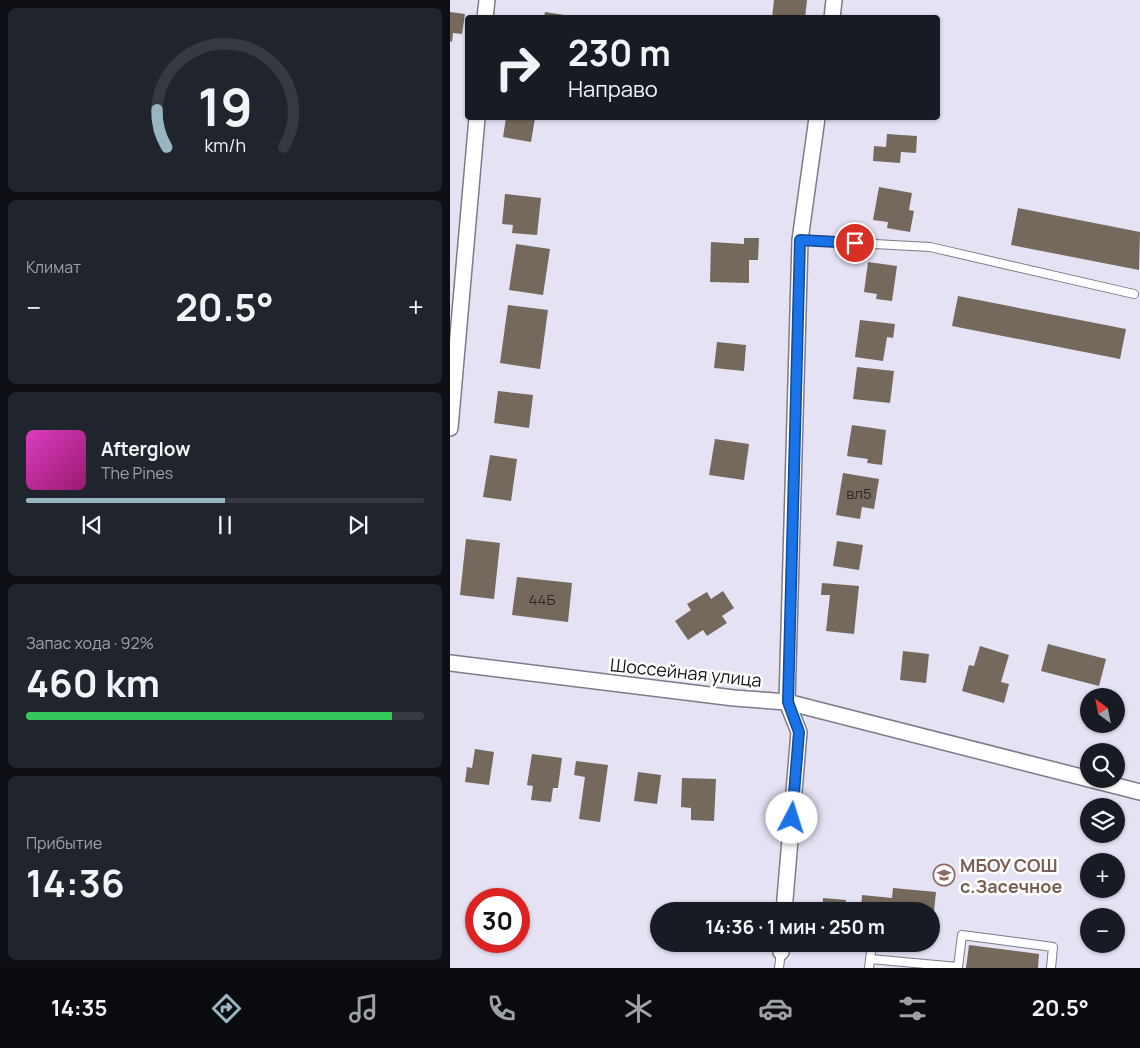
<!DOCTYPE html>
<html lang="ru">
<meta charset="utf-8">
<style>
body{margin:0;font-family:Manrope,sans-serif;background:#20242c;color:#f1f3f6;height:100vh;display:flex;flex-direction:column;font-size:19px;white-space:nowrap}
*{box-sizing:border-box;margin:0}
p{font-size:16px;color:#9ea1a6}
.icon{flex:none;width:28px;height:28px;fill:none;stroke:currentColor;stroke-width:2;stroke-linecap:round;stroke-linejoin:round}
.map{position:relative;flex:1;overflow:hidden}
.details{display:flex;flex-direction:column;gap:8px;padding:8px;background:#0d0f14;width:450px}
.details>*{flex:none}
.hud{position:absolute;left:15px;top:15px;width:475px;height:105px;border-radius:5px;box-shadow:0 1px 4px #0004;background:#171b24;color:#f1f3f6;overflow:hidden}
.needle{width:32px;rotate:328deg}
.tools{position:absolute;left:630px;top:688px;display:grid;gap:10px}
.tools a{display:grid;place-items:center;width:45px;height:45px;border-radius:50%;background:#171b24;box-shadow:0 1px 4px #0004;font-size:25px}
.speed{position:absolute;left:15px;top:888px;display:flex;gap:10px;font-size:25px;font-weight:700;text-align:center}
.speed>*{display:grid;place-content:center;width:65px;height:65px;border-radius:50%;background:#171b24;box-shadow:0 1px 4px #0004;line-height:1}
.speed .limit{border:8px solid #d22;background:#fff;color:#111}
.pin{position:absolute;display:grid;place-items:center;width:42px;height:42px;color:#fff;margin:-21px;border:2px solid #fff;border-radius:50%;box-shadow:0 1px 5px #0007}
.me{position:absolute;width:55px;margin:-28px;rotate:5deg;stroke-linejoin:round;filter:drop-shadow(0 0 4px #0008)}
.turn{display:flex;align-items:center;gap:18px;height:105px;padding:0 20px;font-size:22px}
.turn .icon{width:65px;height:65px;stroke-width:2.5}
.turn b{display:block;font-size:35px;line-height:42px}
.big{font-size:38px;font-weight:700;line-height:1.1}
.details .widget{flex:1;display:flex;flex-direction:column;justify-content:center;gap:8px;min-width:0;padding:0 18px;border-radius:8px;background:#20242c}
.details .dial{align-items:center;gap:0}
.dial svg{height:130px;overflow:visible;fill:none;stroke:#363941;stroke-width:7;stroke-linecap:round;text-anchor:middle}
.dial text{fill:#f1f3f6;stroke:none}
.song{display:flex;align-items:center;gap:15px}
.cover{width:60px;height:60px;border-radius:8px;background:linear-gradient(135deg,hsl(310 70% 55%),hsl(320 70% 35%))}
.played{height:5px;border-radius:2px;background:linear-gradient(90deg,#97b6c0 50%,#363941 50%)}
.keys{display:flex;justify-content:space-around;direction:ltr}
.heat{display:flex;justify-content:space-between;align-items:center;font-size:28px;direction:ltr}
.charge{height:8px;border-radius:4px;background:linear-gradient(90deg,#34c759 92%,#363941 0)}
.trip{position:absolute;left:200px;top:902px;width:290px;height:50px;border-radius:25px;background:#171b24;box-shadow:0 1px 4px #0004;font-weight:700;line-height:50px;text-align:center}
.tab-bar{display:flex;height:80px;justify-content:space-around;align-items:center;background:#090b0e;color:#9ea1a6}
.tab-bar .icon{width:35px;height:35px}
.tab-bar .selected{color:#97b6c0}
.tab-bar b{font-size:22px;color:#f1f3f6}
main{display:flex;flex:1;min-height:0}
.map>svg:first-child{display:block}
.building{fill:#75685d}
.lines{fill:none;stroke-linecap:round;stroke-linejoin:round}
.lane-casing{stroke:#7d7b8a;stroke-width:10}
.street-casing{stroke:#7d7b8a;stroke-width:18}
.lane{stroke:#fff;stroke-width:8}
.street{stroke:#fff;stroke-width:15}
.route-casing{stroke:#114b97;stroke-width:12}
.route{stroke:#1a73e8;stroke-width:9}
.labels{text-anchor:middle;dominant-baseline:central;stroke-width:5;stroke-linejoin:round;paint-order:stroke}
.number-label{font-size:15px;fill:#2d292b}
.street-label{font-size:18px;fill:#15141a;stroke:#fff}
.education-label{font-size:18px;font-weight:bold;fill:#785e54;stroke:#fff;text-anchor:start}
</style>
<main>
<section class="details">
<div class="widget dial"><svg viewBox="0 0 100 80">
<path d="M14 69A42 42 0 1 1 86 69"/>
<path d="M14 69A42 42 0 0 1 8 46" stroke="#97b6c0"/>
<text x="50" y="56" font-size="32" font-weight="700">19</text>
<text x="50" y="72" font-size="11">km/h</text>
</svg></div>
<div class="widget"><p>Климат</p>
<div class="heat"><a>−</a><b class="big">20.5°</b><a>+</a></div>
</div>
<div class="widget">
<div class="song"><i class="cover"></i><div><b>Afterglow</b><p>The Pines</p></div></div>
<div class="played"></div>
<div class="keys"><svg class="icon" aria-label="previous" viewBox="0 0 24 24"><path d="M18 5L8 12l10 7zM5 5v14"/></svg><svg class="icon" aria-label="pause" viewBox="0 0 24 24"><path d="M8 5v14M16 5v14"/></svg><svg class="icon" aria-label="next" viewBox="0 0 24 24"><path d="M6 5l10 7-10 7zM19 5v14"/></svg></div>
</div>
<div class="widget"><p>Запас хода · 92%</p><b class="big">460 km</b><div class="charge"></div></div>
<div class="widget"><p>Прибытие</p><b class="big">14:36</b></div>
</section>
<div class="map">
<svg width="690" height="968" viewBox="0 0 690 968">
<rect width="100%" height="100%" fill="#e4e2f3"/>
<g class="building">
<polygon points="324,0 357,0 355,18 322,18"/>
<polygon points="0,12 15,14 12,34 3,33 2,42 0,41"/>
<polygon points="95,12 114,15 114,18 94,18"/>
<polygon points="56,118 85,118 81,142 53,137"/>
<polygon points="437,134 467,136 466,153 451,152 450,163 423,161 424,146 436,147"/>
<polygon points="429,187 462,193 459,210 464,211 460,232 437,228 438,222 423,220"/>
<polygon points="55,194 91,198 87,235 62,233 63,225 52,224"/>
<polygon points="568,208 690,232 689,270 561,245"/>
<polygon points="294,238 309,238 308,260 299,260 299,283 260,282 261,242 294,244"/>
<polygon points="66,244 100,249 93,295 59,290"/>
<polygon points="418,262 447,266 442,301 426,299 427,294 414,292"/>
<polygon points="508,296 676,329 670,359 502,326"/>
<polygon points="58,305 98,310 90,369 50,363"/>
<polygon points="410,320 445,324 443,338 437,337 433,361 405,357"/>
<polygon points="267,342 296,345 294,371 264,368"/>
<polygon points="407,367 444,371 440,403 403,399"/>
<polygon points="48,391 83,395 79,428 44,423"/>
<polygon points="402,425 436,430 432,465 417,463 418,459 397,456"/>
<polygon points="265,439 299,444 294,480 259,475"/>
<polygon points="40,455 67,459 61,501 33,497"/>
<polygon points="393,473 429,479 424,509 412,507 410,519 386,515"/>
<polygon points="16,539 50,543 44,599 10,595"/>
<polygon points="387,541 413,545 409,570 383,566"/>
<polygon points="67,577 122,583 118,622 62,615"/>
<polygon points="372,583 409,586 404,634 376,631 380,595 371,595"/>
<polygon points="273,591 284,608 272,616 277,623 257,636 253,630 238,640 225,621 241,610 237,604 257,592 261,599"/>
<polygon points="598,644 656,659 649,686 591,671"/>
<polygon points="530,646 559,655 551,682 559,684 554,703 512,691 519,665 524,666"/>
<polygon points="453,651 479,654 476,683 450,680"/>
<polygon points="25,749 44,752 39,785 15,782 17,767 22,768"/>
<polygon points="82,754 112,758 108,788 103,788 101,802 81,800 83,786 77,785"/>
<polygon points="126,761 158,765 150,822 129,819 135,777 124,775"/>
<polygon points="188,772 211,775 207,804 184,801"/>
<polygon points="232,778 266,779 264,821 241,820 241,808 231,807"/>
<polygon points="443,888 486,892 483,921 481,921 481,911 411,911 412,895 442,898"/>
<polygon points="373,898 396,900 395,911 372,911"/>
<polygon points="519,945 589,954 588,968 516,968"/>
</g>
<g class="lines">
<g class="lane-casing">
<g id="lane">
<polyline points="350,240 480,247 684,294"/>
<polyline points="420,959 508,967 512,935 603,947 601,968"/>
<polyline points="329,968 331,952"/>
<polyline points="419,968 422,944"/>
</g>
</g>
<g class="street-casing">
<g id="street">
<polyline points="35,18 37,0"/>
<polyline points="382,18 384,0"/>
<polyline points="0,428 27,118"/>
<polyline points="0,663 284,698 337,702 639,779"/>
<polyline points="639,779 690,792"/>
<polyline points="334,911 349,732 337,702 350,240 367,118"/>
<polyline points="331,952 332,944"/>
</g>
</g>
<use href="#lane" class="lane"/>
<use href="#street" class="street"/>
</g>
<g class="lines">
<g class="route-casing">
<polyline id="route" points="342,818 349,732 338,702 350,240 405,243"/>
</g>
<use href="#route" class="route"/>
</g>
<defs>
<g id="school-ring" transform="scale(1.125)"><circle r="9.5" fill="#fff" stroke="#8d6e63" stroke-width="1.5"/><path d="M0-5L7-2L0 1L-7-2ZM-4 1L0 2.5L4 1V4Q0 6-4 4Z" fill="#8d6e63"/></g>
</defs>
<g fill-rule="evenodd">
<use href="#school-ring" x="494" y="875"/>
</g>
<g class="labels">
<g class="number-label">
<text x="409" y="493">вл5</text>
<text x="92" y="599">44Б</text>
</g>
<g class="street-label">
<text transform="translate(236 672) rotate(6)">Шоссейная улица</text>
</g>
<g class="education-label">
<text x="510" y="865">МБОУ СОШ<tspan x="510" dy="21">с.Засечное</tspan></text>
</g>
</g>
</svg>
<div class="tools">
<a><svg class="needle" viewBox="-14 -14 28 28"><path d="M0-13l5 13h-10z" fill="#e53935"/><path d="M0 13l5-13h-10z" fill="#9ea1a6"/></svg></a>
<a><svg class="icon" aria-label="search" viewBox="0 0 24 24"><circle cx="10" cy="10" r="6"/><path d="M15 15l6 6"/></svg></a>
<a><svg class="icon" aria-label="layers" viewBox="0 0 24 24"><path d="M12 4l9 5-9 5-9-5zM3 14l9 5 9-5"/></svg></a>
<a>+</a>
<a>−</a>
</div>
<div class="speed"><div class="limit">30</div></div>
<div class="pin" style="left:405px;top:243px;background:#d93025"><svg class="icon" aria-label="arrive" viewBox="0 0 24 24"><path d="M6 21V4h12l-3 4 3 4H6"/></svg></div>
<svg class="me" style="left:342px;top:818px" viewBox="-20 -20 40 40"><circle r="19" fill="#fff"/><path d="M0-13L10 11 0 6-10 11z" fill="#1a73e8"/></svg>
<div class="trip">14:36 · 1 мин · 250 m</div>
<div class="hud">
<div class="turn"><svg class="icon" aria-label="right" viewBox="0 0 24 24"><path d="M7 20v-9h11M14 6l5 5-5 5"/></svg><div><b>230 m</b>Направо</div></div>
</div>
</div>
</main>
<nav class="tab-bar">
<b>14:35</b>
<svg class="icon selected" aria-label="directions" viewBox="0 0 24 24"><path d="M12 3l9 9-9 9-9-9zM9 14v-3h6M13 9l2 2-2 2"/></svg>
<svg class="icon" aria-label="music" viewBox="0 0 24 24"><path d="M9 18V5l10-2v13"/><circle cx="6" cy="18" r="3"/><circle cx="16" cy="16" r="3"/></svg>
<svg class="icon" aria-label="phone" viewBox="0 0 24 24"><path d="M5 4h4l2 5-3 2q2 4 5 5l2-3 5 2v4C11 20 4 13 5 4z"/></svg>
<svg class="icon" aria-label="climate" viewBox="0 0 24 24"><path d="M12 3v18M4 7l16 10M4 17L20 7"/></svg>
<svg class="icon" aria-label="car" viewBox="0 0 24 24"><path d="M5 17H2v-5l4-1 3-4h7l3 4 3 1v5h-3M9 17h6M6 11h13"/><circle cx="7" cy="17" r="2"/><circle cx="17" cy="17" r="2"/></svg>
<svg class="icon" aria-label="filters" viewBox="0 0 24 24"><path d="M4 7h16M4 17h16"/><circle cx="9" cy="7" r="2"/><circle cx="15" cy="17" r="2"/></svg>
<b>20.5°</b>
</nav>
